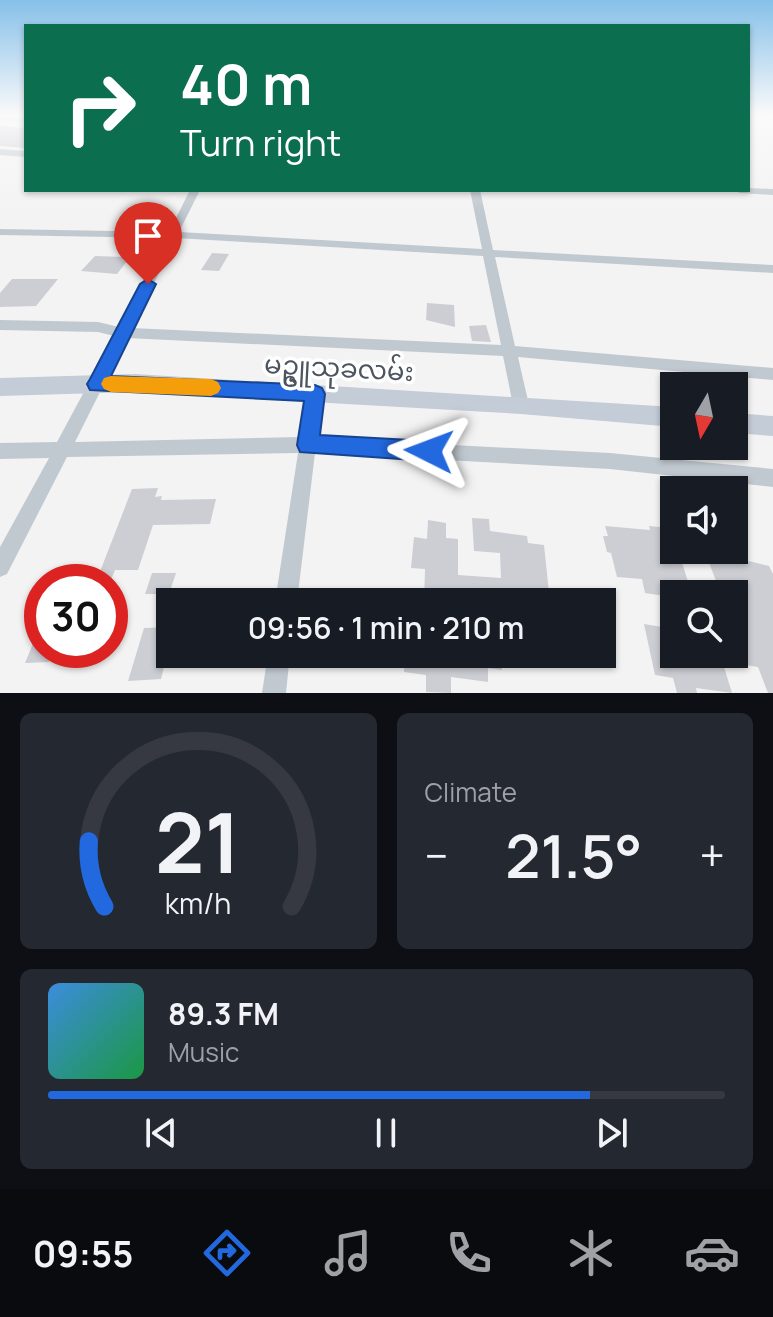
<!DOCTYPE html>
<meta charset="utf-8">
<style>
body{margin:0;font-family:Manrope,"Noto Sans Myanmar",sans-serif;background:#242831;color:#f1f3f6;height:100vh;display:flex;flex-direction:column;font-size:30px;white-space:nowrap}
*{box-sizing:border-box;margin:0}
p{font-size:26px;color:#9ea1a6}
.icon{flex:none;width:44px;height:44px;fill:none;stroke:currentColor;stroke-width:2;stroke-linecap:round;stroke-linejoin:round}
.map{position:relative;height:693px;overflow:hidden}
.panel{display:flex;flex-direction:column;gap:20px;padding:20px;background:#0d0f14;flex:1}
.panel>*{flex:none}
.guide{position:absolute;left:24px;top:24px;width:726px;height:168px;border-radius:0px;box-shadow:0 2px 6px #0004;background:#0b6e4f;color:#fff;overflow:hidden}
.needle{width:52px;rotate:189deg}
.tools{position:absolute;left:660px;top:372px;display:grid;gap:16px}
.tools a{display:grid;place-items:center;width:88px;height:88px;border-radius:0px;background:#171b24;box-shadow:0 2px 6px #0004;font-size:40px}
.speed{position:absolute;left:24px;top:564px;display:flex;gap:16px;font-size:40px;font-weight:700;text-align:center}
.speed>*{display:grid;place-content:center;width:104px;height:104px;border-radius:50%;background:#171b24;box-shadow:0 2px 6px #0004;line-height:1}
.speed .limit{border:12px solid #d22;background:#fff;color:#111}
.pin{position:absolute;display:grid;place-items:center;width:68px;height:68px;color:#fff;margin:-82px -34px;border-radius:50% 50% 50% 0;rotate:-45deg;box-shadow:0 0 8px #0007}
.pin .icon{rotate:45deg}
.me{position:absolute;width:88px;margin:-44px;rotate:273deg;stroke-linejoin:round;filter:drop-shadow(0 0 6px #0008)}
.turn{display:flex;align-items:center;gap:28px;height:168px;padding:0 24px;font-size:36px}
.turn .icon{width:104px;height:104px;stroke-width:2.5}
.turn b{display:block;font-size:56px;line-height:68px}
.big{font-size:60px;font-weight:600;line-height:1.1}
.panel .tile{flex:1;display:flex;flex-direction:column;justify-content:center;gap:12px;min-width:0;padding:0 28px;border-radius:12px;background:#242831}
.panel .dial{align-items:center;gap:0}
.dial svg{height:208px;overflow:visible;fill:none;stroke:#363941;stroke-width:7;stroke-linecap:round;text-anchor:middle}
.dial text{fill:#f1f3f6;stroke:none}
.song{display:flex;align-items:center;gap:24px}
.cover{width:96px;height:96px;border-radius:12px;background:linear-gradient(135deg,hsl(210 70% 55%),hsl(140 70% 35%))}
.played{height:8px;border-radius:4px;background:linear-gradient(90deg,#2268df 80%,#363941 80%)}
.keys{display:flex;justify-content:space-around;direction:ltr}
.heat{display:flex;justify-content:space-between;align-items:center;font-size:44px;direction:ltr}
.panel .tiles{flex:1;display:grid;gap:20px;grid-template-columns:1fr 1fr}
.tile:last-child{grid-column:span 2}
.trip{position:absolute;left:156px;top:588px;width:460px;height:80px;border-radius:0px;background:#171b24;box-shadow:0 2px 6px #0004;font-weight:600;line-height:80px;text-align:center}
.tabs{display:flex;height:128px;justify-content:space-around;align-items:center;background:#090b0e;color:#9ea1a6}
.tabs .icon{width:56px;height:56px}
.tabs .current{color:#2268df}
.tabs b{font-size:36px;color:#f1f3f6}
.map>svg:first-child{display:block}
.building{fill:#cdced4}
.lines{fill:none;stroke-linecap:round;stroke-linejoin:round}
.street{fill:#c1c9d0;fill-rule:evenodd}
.secondary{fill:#c4ccd8;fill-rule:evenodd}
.route{fill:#2268df;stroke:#164491;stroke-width:2}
.slow{fill:#f59e0b}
.labels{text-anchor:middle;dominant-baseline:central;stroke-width:7;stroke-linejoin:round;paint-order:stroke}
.street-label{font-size:26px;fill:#4b545f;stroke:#fff}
</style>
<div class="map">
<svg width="773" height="693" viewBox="0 0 773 693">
<rect width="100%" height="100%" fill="#f4f3f3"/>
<g class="building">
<polygon points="0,126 26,128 26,148 0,146"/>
<polygon points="212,253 229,254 219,271 201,270"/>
<polygon points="95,256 126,257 123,261 127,261 117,274 81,271"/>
<polygon points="12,279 58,279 36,306 0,307 0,293"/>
<polygon points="427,303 454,305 455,327 426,320"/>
<polygon points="486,325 491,342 472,341 469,326"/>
<polygon points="158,488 155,497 162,496 161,500 216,499 210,524 153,525 138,570 115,570 110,582 96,582 132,489"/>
<polygon points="472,518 489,519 490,531 527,536 528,543 544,545 550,602 424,602 425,569 411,568 414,537 427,539 428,520 446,523 446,538 458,539 458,575 501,578 500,553 474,551"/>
<polygon points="605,526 650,530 649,526 670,528 674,550 678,550 691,591 663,587 665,596 645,593 642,579 617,577 611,553 607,552 603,536 608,536"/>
<polygon points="736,558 769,566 773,574 773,693 768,693 758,667 734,663 734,594 721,594 708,560 738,563"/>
<polygon points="152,573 176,573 169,594 145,594"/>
<polygon points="42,622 42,650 54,650 49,662 25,663"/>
<polygon points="644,624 674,629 674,654 720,654 732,693 696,688 697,693 677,693 673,678 655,675"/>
<polygon points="170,627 170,643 161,679 128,681 144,628"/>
<polygon points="405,654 501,654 502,670 488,668 488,682 451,677 451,693 426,692 426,675 404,672"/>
</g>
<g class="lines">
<g class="street">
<polygon points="0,116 26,118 26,122 1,120"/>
<polygon points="0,149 26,151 26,157 0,155"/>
<polygon points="748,188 773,189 773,195 740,193 735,190 748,190"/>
<path d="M190 190H200L179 232 482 249 470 190H480L493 250 773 265V273L495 257 515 346 773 368V380L518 357 529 405 527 410 521 412 515 410 513 405 503 356 127 338 75 442 301 437 307 394 310 389 315 388 320 389 323 394 317 438 610 453 773 469V487L610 469 315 453 297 602H275L298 453 67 457 7 574 0 577V547L49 458 0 459V443L57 442 114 336 98 332 0 330V320L98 322 119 327 165 238 0 235V229L169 232ZM176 238 483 256 501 345 132 328Z"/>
<polygon points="268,654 290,654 286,693 262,693"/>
</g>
<g class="secondary">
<polygon points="135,374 674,407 674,427 521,414 135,392 0,396 0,378"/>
<polygon points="734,413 773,416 773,436 734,433"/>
</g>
</g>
<linearGradient id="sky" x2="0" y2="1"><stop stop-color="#86c0e9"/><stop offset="0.54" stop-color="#fafafa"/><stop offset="1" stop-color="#fafafa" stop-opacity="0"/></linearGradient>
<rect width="773" height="213" fill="url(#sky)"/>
<polygon class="route" points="148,279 156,284 111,376 315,385 322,388 325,394 320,435 429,441 437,444 440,451 437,458 429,461 300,452 297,445 304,401 90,390 87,384 90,379 140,284"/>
<polygon class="slow" points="111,376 211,379 218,382 221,388 218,393 211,396 111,392 104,389 101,384 104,378"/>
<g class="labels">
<g class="street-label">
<text transform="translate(339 367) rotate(3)">မဥ္ဇူသုခလမ်း</text>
</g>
</g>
</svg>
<div class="tools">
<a><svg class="needle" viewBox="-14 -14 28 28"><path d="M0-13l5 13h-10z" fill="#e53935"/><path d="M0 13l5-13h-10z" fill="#9ea1a6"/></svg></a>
<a><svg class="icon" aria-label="sound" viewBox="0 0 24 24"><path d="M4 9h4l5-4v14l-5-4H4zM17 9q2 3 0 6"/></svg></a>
<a><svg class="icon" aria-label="search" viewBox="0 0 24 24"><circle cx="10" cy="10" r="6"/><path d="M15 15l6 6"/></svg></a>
</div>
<div class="speed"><div class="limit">30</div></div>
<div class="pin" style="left:148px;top:284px;background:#d93025"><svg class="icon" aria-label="arrive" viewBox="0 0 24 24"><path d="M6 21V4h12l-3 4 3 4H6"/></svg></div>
<svg class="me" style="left:429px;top:451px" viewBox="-20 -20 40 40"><path d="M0-17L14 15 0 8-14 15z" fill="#2268df" stroke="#fff" stroke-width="4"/></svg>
<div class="trip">09:56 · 1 min · 210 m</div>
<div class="guide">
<div class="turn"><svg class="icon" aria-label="right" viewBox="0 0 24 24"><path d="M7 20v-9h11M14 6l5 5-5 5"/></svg><div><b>40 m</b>Turn right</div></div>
</div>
</div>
<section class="panel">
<div class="tiles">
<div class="tile dial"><svg viewBox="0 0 100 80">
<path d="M14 69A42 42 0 1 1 86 69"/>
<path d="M14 69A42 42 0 0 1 8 44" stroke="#2268df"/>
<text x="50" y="56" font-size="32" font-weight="700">21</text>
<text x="50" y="72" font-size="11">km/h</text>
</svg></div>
<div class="tile"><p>Climate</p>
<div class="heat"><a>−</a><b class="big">21.5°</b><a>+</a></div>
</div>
<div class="tile">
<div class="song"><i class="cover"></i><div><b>89.3 FM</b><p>Music</p></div></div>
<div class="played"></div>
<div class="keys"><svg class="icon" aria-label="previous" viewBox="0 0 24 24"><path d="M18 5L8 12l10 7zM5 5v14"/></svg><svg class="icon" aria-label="pause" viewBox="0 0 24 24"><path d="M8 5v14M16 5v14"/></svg><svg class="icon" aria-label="next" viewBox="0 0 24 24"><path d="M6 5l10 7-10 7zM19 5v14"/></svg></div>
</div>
</div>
</section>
<nav class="tabs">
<b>09:55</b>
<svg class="icon current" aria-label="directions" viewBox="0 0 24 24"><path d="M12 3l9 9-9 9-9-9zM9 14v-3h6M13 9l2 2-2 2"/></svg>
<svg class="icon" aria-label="music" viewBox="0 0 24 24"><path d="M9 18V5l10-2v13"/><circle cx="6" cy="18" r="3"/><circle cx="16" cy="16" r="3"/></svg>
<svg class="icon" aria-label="phone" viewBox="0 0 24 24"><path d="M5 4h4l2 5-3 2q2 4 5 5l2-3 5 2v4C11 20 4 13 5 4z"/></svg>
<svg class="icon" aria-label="climate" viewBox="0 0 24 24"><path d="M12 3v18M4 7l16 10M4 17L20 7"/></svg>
<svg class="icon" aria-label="car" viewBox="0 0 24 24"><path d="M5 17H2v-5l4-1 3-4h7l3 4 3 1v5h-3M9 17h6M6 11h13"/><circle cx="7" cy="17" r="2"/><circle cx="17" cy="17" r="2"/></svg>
</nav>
